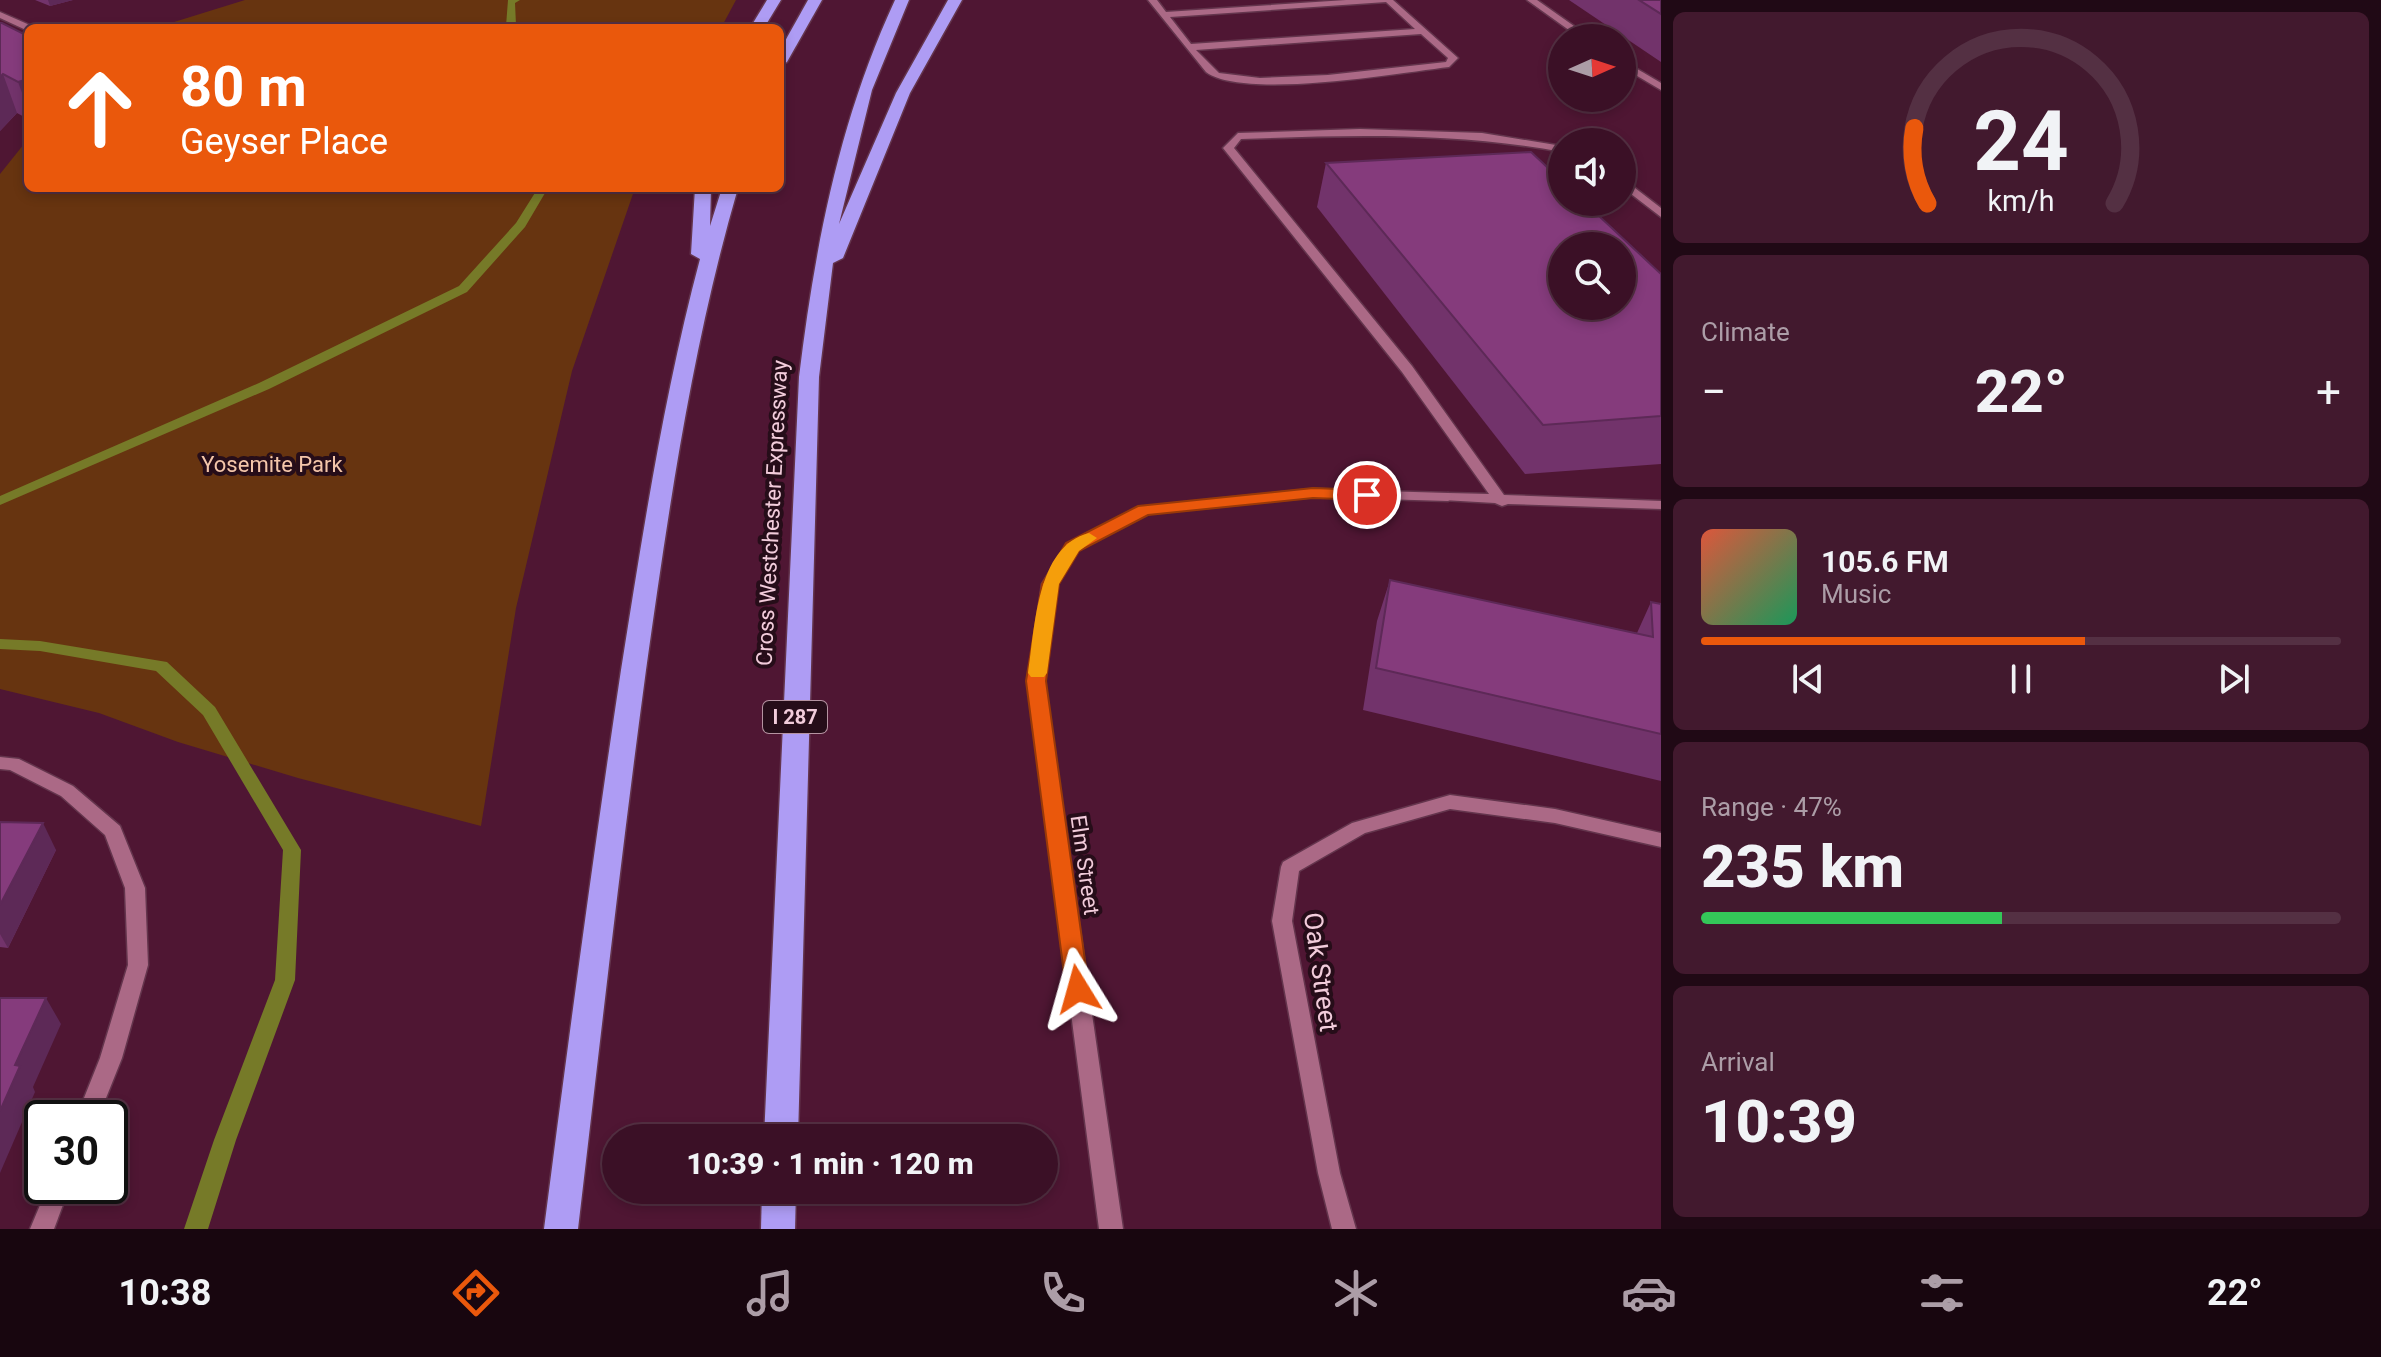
<!DOCTYPE html>
<meta charset="utf-8">
<style>
body{margin:0;font-family:Roboto,sans-serif;background:#42192e;color:#f1f3f6;height:100vh;display:flex;flex-direction:column;font-size:30px;white-space:nowrap}
*{box-sizing:border-box;margin:0}
p{font-size:26px;color:#ac9da7}
.icon{flex:none;width:44px;height:44px;fill:none;stroke:currentColor;stroke-width:2;stroke-linecap:round;stroke-linejoin:round}
.map{position:relative;flex:1;overflow:hidden}
.side{display:flex;flex-direction:column;gap:12px;padding:12px;background:#200915;width:720px}
.side>*{flex:none}
.hud{position:absolute;left:24px;top:24px;width:760px;height:168px;border-radius:12px;box-shadow:0 4px 12px #0003,0 0 0 2px #543043;background:#ea580c;color:#fff;overflow:hidden}
.needle{width:52px;rotate:87deg}
.controls{position:absolute;left:1548px;top:24px;display:grid;gap:16px}
.controls a{display:grid;place-items:center;width:88px;height:88px;border-radius:50%;background:#3b1026;box-shadow:0 4px 12px #0003,0 0 0 2px #543043;font-size:40px}
.speed{position:absolute;left:24px;top:1100px;display:flex;gap:16px;font-size:40px;font-weight:700;text-align:center}
.speed>*{display:grid;place-content:center;width:104px;height:104px;border-radius:50%;background:#3b1026;box-shadow:0 4px 12px #0003,0 0 0 2px #543043;line-height:1}
.speed .limit{border:4px solid #111;border-radius:12px;background:#fff;color:#111}
.pin{position:absolute;display:grid;place-items:center;width:68px;height:68px;color:#fff;margin:-34px;border:4px solid #fff;border-radius:50%;box-shadow:0 2px 8px #0007}
.me{position:absolute;width:88px;margin:-44px;rotate:352deg;stroke-linejoin:round;filter:drop-shadow(0 0 6px #0008)}
.turn{display:flex;align-items:center;gap:28px;height:168px;padding:0 24px;font-size:36px}
.turn .icon{width:104px;height:104px;stroke-width:2.5}
.turn b{display:block;font-size:56px;line-height:68px}
.big{font-size:60px;font-weight:800;line-height:1.1}
.side .tile{flex:1;display:flex;flex-direction:column;justify-content:center;gap:12px;min-width:0;padding:0 28px;border-radius:12px;background:#42192e}
.side .dial{align-items:center;gap:0}
.dial svg{height:208px;overflow:visible;fill:none;stroke:#543043;stroke-width:7;stroke-linecap:round;text-anchor:middle}
.dial text{fill:#f1f3f6;stroke:none}
.song{display:flex;align-items:center;gap:24px}
.cover{width:96px;height:96px;border-radius:12px;background:linear-gradient(135deg,hsl(10 70% 55%),hsl(150 70% 35%))}
.played{height:8px;border-radius:4px;background:linear-gradient(90deg,#ea580c 60%,#543043 60%)}
.keys{display:flex;justify-content:space-around;direction:ltr}
.heat{display:flex;justify-content:space-between;align-items:center;font-size:44px;direction:ltr}
.charge{height:12px;border-radius:6px;background:linear-gradient(90deg,#34c759 47%,#543043 0)}
.trip{position:absolute;left:602px;top:1124px;width:456px;height:80px;border-radius:40px;background:#3b1026;box-shadow:0 4px 12px #0003,0 0 0 2px #543043;font-weight:800;line-height:80px;text-align:center}
.tab-bar{display:flex;height:128px;justify-content:space-around;align-items:center;background:#18060f;color:#ac9da7}
.tab-bar .icon{width:56px;height:56px}
.tab-bar .on{color:#ea580c}
.tab-bar b{font-size:36px;color:#f1f3f6}
main{display:flex;flex:1;min-height:0}
.map>svg:first-child{display:block}
.green{fill:#673410}
.lines{fill:none;stroke-linecap:round;stroke-linejoin:round}
.stream{fill:#767a28;fill-rule:evenodd}
.lane-casing{stroke:#64354d;stroke-width:3}
.street-casing{stroke:#64354d;stroke-width:3}
.highway-casing{stroke:#64354d;stroke-width:3}
.lane{fill:#ab6986;fill-rule:evenodd}
.street{fill:#ab6986;fill-rule:evenodd}
.highway{fill:#ae9cf4;fill-rule:evenodd}
.wall{fill:#72336b}
.shaded-wall{fill:#5d2957}
.building{fill:#853b7c;stroke:#5d2957;stroke-width:2;fill-rule:evenodd}
.route{fill:#ea580c;stroke:#983908;stroke-width:2}
.slow{fill:#f59e0b}
.labels{text-anchor:middle;dominant-baseline:central;stroke-width:8;stroke-linejoin:round;paint-order:stroke}
.shield{fill:#260d19;stroke:#b593a1;stroke-width:2}
.shield-label{font-size:20px;font-weight:bold;fill:#f2ccdb}
.park-label{font-size:22px;fill:#f4c6aa;stroke:#260d19}
.street-label{font-size:22px;fill:#f2ccdb;stroke:#260d19}
.near-street-label{font-size:26px;fill:#f2ccdb;stroke:#260d19}
</style>
<main>
<div class="map">
<svg width="1661" height="1229" viewBox="0 0 1661 1229">
<rect width="100%" height="100%" fill="#4f1633"/>
<g class="green">
<polygon points="245,0 736,0 721,28 158,27"/>
<polygon points="28,139 28,188 635,188 572,371 516,608 481,826 298,778 178,742 99,713 0,689 0,174"/>
</g>
<g class="lines">
<g class="stream">
<polygon points="508,0 520,0 515,3 516,25 519,28 506,26"/>
<polygon points="538,188 548,188 525,227 467,292 269,389 0,505 0,496 259,383 459,286 516,223"/>
<polygon points="0,639 40,641 167,662 215,707 301,850 295,980 236,1140 208,1229 184,1229 214,1140 275,980 283,850 203,715 156,671 40,651 0,649"/>
</g>
<g class="lane-casing">
<g id="lane">
<path d="M1148 0H1157L1166 12 1346 0H1393L1458 58 1449 67C1399 73 1244 100 1206 72ZM1386 2 1415 29 1191 44 1170 17ZM1421 34 1448 58 1446 62 1328 75 1260 78 1219 73 1196 50Z"/>
<polygon points="1527,0 1537,0 1591,38 1580,38"/>
<polygon points="1622,60 1661,83 1661,90 1622,67"/>
<path d="M1360 129 1482 133 1562 146V152C1455 132 1349 135 1241 139L1234 148 1412 366 1504 495 1661 501V509L1508 504 1502 506 1495 503 1443 500 1441 497 1448 493 1489 494 1402 372 1223 148 1238 133Z"/>
<polygon points="1622,178 1661,208 1661,217 1622,187"/>
<polygon points="0,757 19,759 73,786 120,826 145,888 148,965 122,1058 98,1118 76,1118 100,1058 128,965 125,888 105,835 61,796 10,770 0,769"/>
<polygon points="1450,795 1555,809 1661,833 1661,847 1555,823 1450,809 1365,833 1299,871 1292,921 1340,1173 1356,1229 1332,1229 1318,1173 1272,921 1281,867 1283,862 1352,823"/>
<polygon points="48,1186 70,1186 54,1229 30,1229"/>
</g>
</g>
<g class="street-casing">
<g id="street">
<polygon points="0,12 32,26 34,28 26,30 0,18"/>
<polygon points="1313,489 1448,493 1455,497 1448,501 1313,497 1147,514 1078,550 1058,584 1044,681 1123,1229 1099,1229 1028,681 1042,584 1067,544 1139,507"/>
</g>
</g>
<g class="highway-casing">
<g id="highway">
<polygon points="767,0 781,0 764,28 750,28"/>
<polygon points="808,0 822,0 787,62 780,66 780,50"/>
<path d="M895 0H909L872 90 839 224 896 93 948 0H962L910 93 843 258 833 263 819 377 798 1138H764L799 377C815 246 839 121 895 0Z"/>
<path d="M695 188H711L710 226 722 188H738C692 346 669 507 646 670 621 856 600 1042 578 1229H544C568 1043 593 856 621 670 643 532 664 394 700 259L691 254Z"/>
<polygon points="762,1190 796,1190 795,1229 761,1229"/>
</g>
</g>
<use href="#lane" class="lane"/>
<use href="#street" class="street"/>
<use href="#highway" class="highway"/>
</g>
<g class="wall">
<polygon points="35,0 73,0 50,6"/>
<polygon points="1569,0 1661,0 1661,62"/>
<polygon points="0,23 28,36 28,119 17,113 0,131"/>
<polygon points="1326,163 1661,274 1661,464 1525,474 1317,207"/>
<polygon points="1390,580 1637,633 1651,602 1661,604 1661,781 1363,710 1377,621"/>
<polygon points="0,822 56,850 8,948 0,947"/>
</g>
<g class="shaded-wall">
<polygon points="48,0 73,0 50,6"/>
<polygon points="3,74 17,113 0,131 0,77"/>
<polygon points="28,79 28,109 18,82"/>
<polygon points="43,823 56,850 8,948 0,934 0,905"/>
<polygon points="46,998 61,1024 33,1087 35,1092 0,1173 0,1111 15,1065"/>
</g>
<g class="building">
<polygon points="1639,0 1661,0 1661,14"/>
<polygon points="0,23 2,23 28,36 28,79 18,82 3,74 0,77"/>
<path d="M1531 152 1562 181V202H1584L1661 274V416L1543 425 1326 163ZM1562 246H1622V306H1562Z"/>
<polygon points="1390,580 1653,637 1651,602 1661,604 1661,734 1376,668"/>
<polygon points="0,822 43,823 0,905"/>
<polygon points="0,998 46,998 15,1065 20,1066 0,1111"/>
</g>
<polygon class="route" points="1313,488 1367,490 1375,495 1367,500 1313,498 1148,515 1079,551 1070,566 1059,584 1046,681 1089,989 1086,996 1078,999 1069,996 1066,989 1026,681 1042,584 1066,543 1138,506"/>
<path class="slow" d="M1089 533 1097 538 1079 551 1059 584 1047 673 1044 677H1031L1028 673C1035 629 1036 546 1089 533Z"/>
<g class="labels">
<rect class="shield" x="763" y="701" width="64" height="32" rx="6"/>
<g class="shield-label">
<text x="795" y="717">I 287</text>
</g>
<g class="park-label">
<text x="272" y="464">Yosemite Park</text>
</g>
<g class="street-label">
<text transform="translate(772 513) rotate(-87)">Cross Westchester Expressway</text>
<text transform="translate(1085 865) rotate(82)">Elm Street</text>
</g>
<g class="near-street-label">
<text transform="translate(1321 972) rotate(82)">Oak Street</text>
</g>
</g>
</svg>
<div class="controls">
<a><svg class="needle" viewBox="-14 -14 28 28"><path d="M0-13l5 13h-10z" fill="#e53935"/><path d="M0 13l5-13h-10z" fill="#ac9da7"/></svg></a>
<a><svg class="icon" aria-label="sound" viewBox="0 0 24 24"><path d="M4 9h4l5-4v14l-5-4H4zM17 9q2 3 0 6"/></svg></a>
<a><svg class="icon" aria-label="search" viewBox="0 0 24 24"><circle cx="10" cy="10" r="6"/><path d="M15 15l6 6"/></svg></a>
</div>
<div class="speed"><div class="limit">30</div></div>
<div class="pin" style="left:1367px;top:495px;background:#d93025"><svg class="icon" aria-label="arrive" viewBox="0 0 24 24"><path d="M6 21V4h12l-3 4 3 4H6"/></svg></div>
<svg class="me" style="left:1078px;top:989px" viewBox="-20 -20 40 40"><path d="M0-17L14 15 0 8-14 15z" fill="#ea580c" stroke="#fff" stroke-width="4"/></svg>
<div class="trip">10:39 · 1 min · 120 m</div>
<div class="hud">
<div class="turn"><svg class="icon" aria-label="ahead" viewBox="0 0 24 24"><path d="M12 20V5M6 11l6-6 6 6"/></svg><div><b>80 m</b>Geyser Place</div></div>
</div>
</div>
<section class="side">
<div class="tile dial"><svg viewBox="0 0 100 80">
<path d="M14 69A42 42 0 1 1 86 69"/>
<path d="M14 69A42 42 0 0 1 9 40" stroke="#ea580c"/>
<text x="50" y="56" font-size="32" font-weight="700">24</text>
<text x="50" y="72" font-size="11">km/h</text>
</svg></div>
<div class="tile"><p>Climate</p>
<div class="heat"><a>−</a><b class="big">22°</b><a>+</a></div>
</div>
<div class="tile">
<div class="song"><i class="cover"></i><div><b>105.6 FM</b><p>Music</p></div></div>
<div class="played"></div>
<div class="keys"><svg class="icon" aria-label="previous" viewBox="0 0 24 24"><path d="M18 5L8 12l10 7zM5 5v14"/></svg><svg class="icon" aria-label="pause" viewBox="0 0 24 24"><path d="M8 5v14M16 5v14"/></svg><svg class="icon" aria-label="next" viewBox="0 0 24 24"><path d="M6 5l10 7-10 7zM19 5v14"/></svg></div>
</div>
<div class="tile"><p>Range · 47%</p><b class="big">235 km</b><div class="charge"></div></div>
<div class="tile"><p>Arrival</p><b class="big">10:39</b></div>
</section>
</main>
<nav class="tab-bar">
<b>10:38</b>
<svg class="icon on" aria-label="directions" viewBox="0 0 24 24"><path d="M12 3l9 9-9 9-9-9zM9 14v-3h6M13 9l2 2-2 2"/></svg>
<svg class="icon" aria-label="music" viewBox="0 0 24 24"><path d="M9 18V5l10-2v13"/><circle cx="6" cy="18" r="3"/><circle cx="16" cy="16" r="3"/></svg>
<svg class="icon" aria-label="phone" viewBox="0 0 24 24"><path d="M5 4h4l2 5-3 2q2 4 5 5l2-3 5 2v4C11 20 4 13 5 4z"/></svg>
<svg class="icon" aria-label="climate" viewBox="0 0 24 24"><path d="M12 3v18M4 7l16 10M4 17L20 7"/></svg>
<svg class="icon" aria-label="car" viewBox="0 0 24 24"><path d="M5 17H2v-5l4-1 3-4h7l3 4 3 1v5h-3M9 17h6M6 11h13"/><circle cx="7" cy="17" r="2"/><circle cx="17" cy="17" r="2"/></svg>
<svg class="icon" aria-label="filters" viewBox="0 0 24 24"><path d="M4 7h16M4 17h16"/><circle cx="9" cy="7" r="2"/><circle cx="15" cy="17" r="2"/></svg>
<b>22°</b>
</nav>
